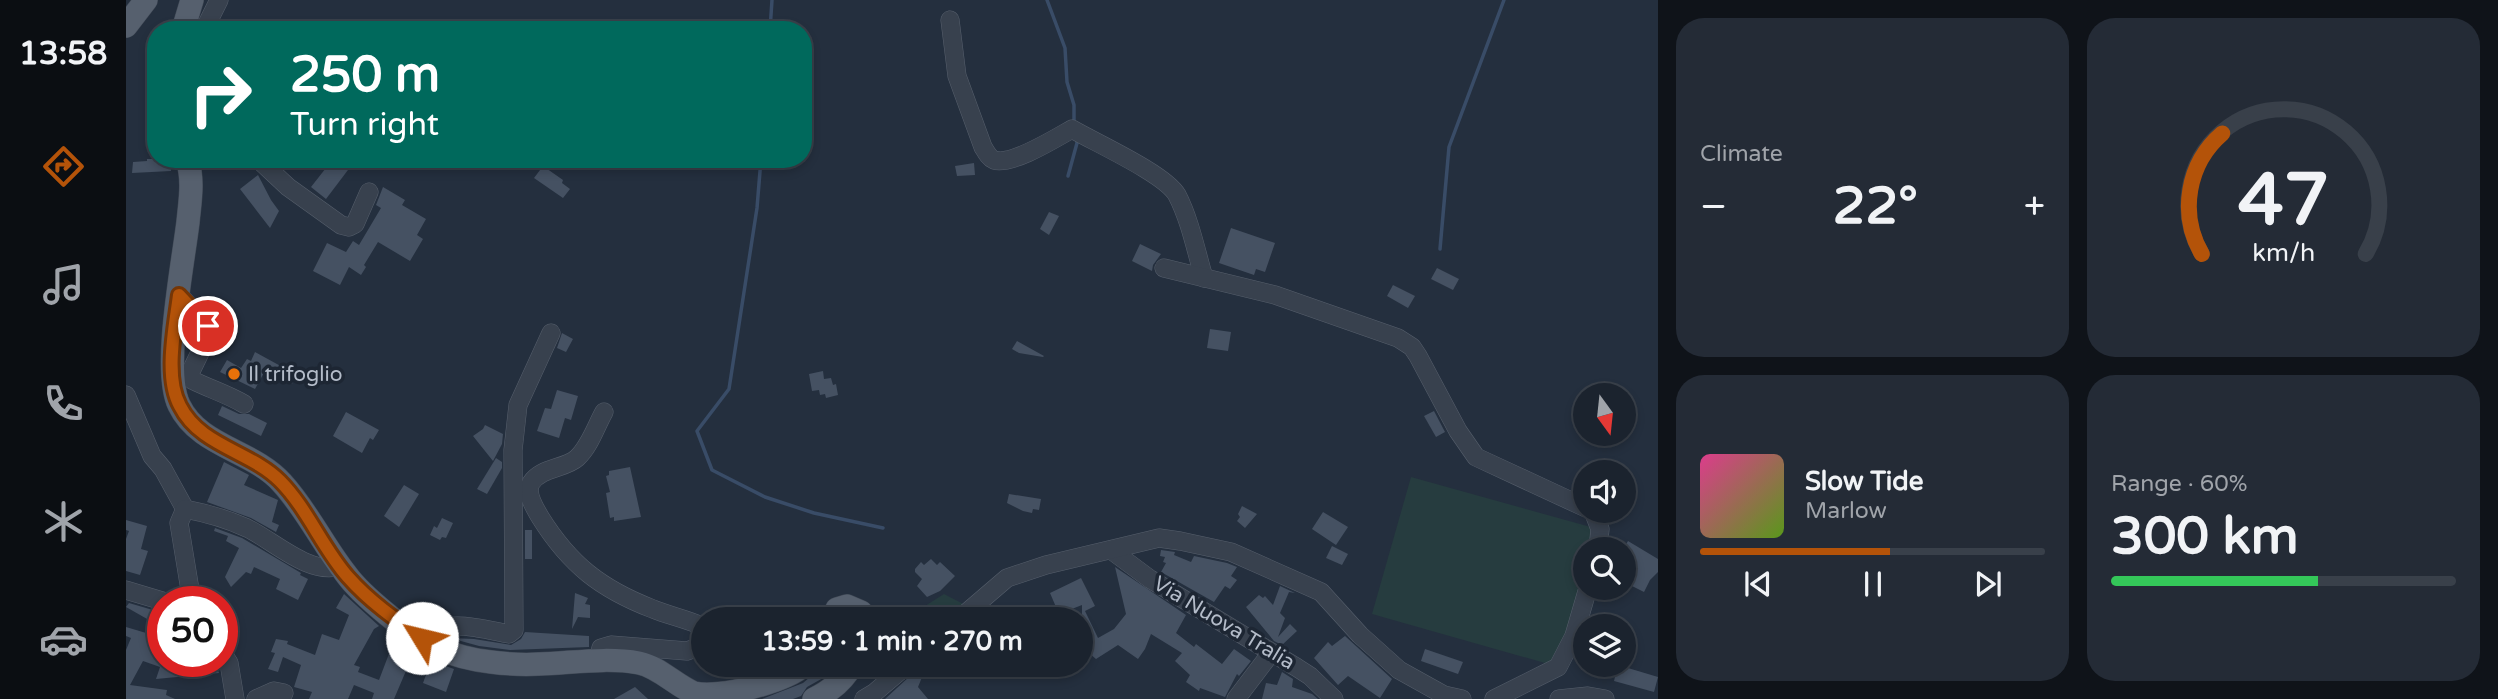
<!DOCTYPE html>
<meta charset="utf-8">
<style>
body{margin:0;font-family:"Varela Round",sans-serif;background:#242b36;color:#f1f3f6;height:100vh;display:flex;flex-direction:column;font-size:26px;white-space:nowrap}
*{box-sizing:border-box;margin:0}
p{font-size:23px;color:#a0a4aa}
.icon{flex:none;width:38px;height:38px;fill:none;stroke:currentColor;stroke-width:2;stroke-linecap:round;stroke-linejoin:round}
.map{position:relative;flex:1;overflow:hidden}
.sheet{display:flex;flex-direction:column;gap:18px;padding:18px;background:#0f1319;width:840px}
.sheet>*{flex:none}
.guide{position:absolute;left:21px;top:21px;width:665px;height:147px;border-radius:28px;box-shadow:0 4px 10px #0003,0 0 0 2px #39404a;background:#00695c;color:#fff;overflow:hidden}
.needle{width:46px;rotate:165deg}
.tools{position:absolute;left:1447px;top:383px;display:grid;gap:14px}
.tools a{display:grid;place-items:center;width:63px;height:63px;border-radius:50%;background:#1b232e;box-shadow:0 4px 10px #0003,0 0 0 2px #39404a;font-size:35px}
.speed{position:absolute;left:21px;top:586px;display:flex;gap:14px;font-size:35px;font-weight:700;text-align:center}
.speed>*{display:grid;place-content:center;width:91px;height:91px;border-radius:50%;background:#1b232e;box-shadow:0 4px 10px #0003,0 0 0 2px #39404a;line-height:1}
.speed .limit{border:10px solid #d22;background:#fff;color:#111}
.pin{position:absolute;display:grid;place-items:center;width:60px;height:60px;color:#fff;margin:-30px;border:4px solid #fff;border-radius:50%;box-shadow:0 2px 7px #0007}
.me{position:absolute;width:77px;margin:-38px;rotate:306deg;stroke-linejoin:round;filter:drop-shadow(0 0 5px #0008)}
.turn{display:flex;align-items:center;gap:24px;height:147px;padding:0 28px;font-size:32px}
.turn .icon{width:91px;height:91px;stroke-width:2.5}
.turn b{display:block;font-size:49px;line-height:60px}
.big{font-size:52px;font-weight:700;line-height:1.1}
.sheet .tile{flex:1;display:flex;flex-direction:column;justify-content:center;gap:10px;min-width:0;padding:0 24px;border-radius:28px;background:#242b36}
.sheet .dial{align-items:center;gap:0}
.dial svg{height:182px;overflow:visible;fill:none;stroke:#39404a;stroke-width:7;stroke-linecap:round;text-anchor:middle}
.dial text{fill:#f1f3f6;stroke:none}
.song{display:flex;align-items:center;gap:21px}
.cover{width:84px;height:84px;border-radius:10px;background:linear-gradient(135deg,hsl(330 70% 55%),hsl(90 70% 35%))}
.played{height:7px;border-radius:4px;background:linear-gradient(90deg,#b45309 55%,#39404a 55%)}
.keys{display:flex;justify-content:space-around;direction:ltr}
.heat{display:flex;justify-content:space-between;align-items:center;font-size:38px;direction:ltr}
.charge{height:10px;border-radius:5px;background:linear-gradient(90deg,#34c759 60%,#39404a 0)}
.sheet .tiles{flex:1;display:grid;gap:18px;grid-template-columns:repeat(2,1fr)}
.trip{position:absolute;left:565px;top:607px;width:402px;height:70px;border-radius:35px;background:#1b232e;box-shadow:0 4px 10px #0003,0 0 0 2px #39404a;font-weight:700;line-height:70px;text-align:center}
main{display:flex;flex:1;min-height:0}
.dock{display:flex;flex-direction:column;width:126px;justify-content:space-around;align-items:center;background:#0b0e12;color:#a0a4aa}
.dock .icon{width:49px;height:49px}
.dock .active{color:#b45309}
.dock b{font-size:32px;color:#f1f3f6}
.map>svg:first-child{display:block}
.green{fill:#263c3f}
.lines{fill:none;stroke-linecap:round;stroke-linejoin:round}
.stream{stroke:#394c67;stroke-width:3.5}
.building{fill:#455162}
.minor-casing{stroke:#565f6c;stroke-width:19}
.major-casing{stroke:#414a57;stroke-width:24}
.minor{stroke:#38414e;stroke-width:18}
.major{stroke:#56606e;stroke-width:23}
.route-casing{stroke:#753606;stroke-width:18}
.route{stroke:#b45309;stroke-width:12}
.food-dot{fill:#e8710a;stroke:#1d2633;stroke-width:2.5}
.labels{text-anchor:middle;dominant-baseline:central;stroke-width:7;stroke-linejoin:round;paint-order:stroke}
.poi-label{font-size:21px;fill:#b4bcc9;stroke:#1d2633;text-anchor:start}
.street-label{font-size:21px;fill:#b4bcc9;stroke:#1d2633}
</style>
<main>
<nav class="dock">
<b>13:58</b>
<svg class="icon active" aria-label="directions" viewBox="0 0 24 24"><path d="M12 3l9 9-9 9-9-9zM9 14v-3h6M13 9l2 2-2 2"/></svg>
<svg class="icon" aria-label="music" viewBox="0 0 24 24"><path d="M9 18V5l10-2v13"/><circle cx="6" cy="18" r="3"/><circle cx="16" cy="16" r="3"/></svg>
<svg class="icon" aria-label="phone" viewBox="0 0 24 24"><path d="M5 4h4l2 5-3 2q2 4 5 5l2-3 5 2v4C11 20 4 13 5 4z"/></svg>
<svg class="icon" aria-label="climate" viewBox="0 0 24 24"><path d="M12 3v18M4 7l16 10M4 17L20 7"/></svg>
<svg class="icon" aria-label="car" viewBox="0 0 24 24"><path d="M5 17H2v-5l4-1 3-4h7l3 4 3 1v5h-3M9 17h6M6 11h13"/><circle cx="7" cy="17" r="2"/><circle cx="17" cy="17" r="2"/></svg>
</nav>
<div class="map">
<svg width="1532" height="699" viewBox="0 0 1532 699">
<rect width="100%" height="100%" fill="#242f3e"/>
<g class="green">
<polygon points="1285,477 1472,529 1466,549 1460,550 1459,572 1433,667 1246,614"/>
<polygon points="818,594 849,610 839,619 777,620"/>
</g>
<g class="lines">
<g class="stream">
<polyline points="921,0 939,48 941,82 948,105 948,123"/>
<polyline points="644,30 646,0"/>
<polyline points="635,159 631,208 603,389 571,431 586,470 639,497 688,513 757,528"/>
<polyline points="942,176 951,143 950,137"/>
<polyline points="1314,249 1323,147 1378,0"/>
</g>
</g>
<g class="building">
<polygon points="21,159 44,159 45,171 6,173 7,162 21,161"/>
<polygon points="207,159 216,159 225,166 200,199 185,187"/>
<polygon points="848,163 849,175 831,176 829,166"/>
<polygon points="417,166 437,180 436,183 444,189 437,198 408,178"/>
<polygon points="132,175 145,200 153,211 144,228 114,189"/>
<polygon points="257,187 279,200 276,205 300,219 291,235 297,239 284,261 252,242 238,265 240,267 235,275 223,267 214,285 187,271 201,243 220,252 227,241 233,245 255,208 250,205"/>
<polygon points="923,212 933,216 923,235 914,229"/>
<polygon points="1105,228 1149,243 1139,272 1130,269 1128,275 1093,263"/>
<polygon points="1014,244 1035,254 1027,265 1026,271 1006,261"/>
<polygon points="1311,268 1333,279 1327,290 1305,279"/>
<polygon points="1267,285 1289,296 1282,308 1261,296"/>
<polygon points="1084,329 1105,332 1102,351 1081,348"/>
<polygon points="436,333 447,339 440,352 431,348"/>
<polygon points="891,341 918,356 917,357 893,353 886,349"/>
<polygon points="129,352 171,375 166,384 140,369 129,389 94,372 101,360 115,368 121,359 125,361"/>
<polygon points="697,371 698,379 705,378 707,385 710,384 712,395 700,398 699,394 694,395 693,390 686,391 683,374"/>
<polygon points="431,390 452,396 445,420 439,418 433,438 411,431 419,408 425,409"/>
<polygon points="96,406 113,414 123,414 141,423 135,436 92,415"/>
<polygon points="1308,411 1319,432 1310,437 1298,416"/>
<polygon points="220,412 253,430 247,440 244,438 236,453 207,436"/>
<polygon points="359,425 377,434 376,444 367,461 347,436 357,429"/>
<polygon points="370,458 376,462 376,468 361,494 351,489"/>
<polygon points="98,462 123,475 118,485 152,500 146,522 153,525 150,532 125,518 81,502"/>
<polygon points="504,467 515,517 488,521 488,517 484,518 480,493 484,492 480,476 483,475 483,471"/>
<polygon points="278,485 293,494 273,527 258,516"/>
<polygon points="883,494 915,499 913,510 907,509 906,513 897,511 881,503"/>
<polygon points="1116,506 1131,514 1119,528 1111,521 1114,517 1112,514"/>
<polygon points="1197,512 1222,527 1210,545 1186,529"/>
<polygon points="316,518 327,523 320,538 316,537 314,540 304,535 308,526 311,528"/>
<polygon points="0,520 21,526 15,549 22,551 14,575 0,571 0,539 3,531 0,530"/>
<polygon points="89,528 116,538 175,573 174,575 182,579 172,600 150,589 154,579 128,567 125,574 120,572 105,587 99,577 113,548 100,541 102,536 88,531"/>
<rect x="399" y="530" width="7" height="29"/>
<polygon points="1502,541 1532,559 1532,572 1524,580 1518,592 1498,582 1498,548"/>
<polygon points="1206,546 1222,554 1216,565 1200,558"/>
<polygon points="1035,550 1049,552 1048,555 1065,562 1068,556 1101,563 1111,567 1105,576 1111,580 1104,589 1099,586 1088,602 1035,572 1040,563 1037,562 1039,557 1034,556"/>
<polygon points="805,559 811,565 814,562 829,576 814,591 801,597 791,586 796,579 789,572 789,569 795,562 798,565"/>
<polygon points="989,567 1060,615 1050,633 1068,647 1070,644 1096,664 1108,649 1125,661 1113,676 1111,674 1099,697 1074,688 1073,691 1060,682 1064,675 1049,661 1056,653 1025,634 1019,649 1012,659 992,645 970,659 963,653 960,655 956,647 956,643 960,640 956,630 956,605 933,614 924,593 955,578 969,606 959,611 972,638 988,629 1000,614"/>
<polygon points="1154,586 1169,593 1163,592 1154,613 1159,618 1152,637 1164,624 1171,631 1156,645 1148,641 1120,607 1133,595 1137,598 1139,596 1147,605"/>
<polygon points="449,593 462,598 459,604 464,605 464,618 452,617 446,629"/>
<polygon points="218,594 253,626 248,629 228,665 234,667 232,672 253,680 269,638 288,652 268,699 246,699 248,693 228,685 222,699 183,699 186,692 168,687 175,665 157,657 152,672 142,669 149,653 145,652 150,639 162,641 161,644 189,655 196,634 213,640 223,615 210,608"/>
<polygon points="3,603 37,613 37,628 0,607"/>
<polygon points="0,627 37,638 37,662 89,662 93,673 30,679 34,667 17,661 4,685 41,690 40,695 49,699 0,699 0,650 5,638 0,636"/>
<polygon points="399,632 463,636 463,647 384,650 353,646 324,638 348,639 385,645 395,639"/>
<polygon points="1219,636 1266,679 1254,698 1222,676 1212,685 1188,658 1202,642 1206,646"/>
<polygon points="1299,649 1337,662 1332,674 1295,661"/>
<polygon points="305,661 328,669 320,692 297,683"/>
<polygon points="692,665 709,665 697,678 681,687 675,696 667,699 636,699 677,683 690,672"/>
<polygon points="796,665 801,665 792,687 802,699 759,699"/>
<polygon points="1492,665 1532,677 1528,692 1488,681"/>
<polygon points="1156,672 1167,679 1166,687 1186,694 1192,699 1136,699 1140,683 1151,685"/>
<polygon points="509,687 522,699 488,699"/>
</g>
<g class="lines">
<g class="minor-casing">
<g id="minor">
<path d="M824 20 831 76 857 147C860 152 863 158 868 160 885 166 930 138 946 129 970 143 1039 174 1051 195 1064 220 1070 251 1078 278"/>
<polyline points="78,30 93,0"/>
<polyline points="132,159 162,187 215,225 223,227 229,224 243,192"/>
<polyline points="1038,268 1149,295 1272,338 1286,347 1292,356 1332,431 1350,457 1460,508"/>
<path d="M53 295 82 326 83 334 66 369 64 374 66 380C84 389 101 394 118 404"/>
<polyline points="0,395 26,456 37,469 59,509"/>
<path d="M478 412C470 426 464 446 451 458 439 469 415 467 405 483 399 494 409 508 414 517 444 565 475 589 527 609 544 616 561 619 578 627"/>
<polyline points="1467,511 1474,529 1472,550"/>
<polyline points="985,550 1024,579 1170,667 1184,676 1208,699"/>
<polyline points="0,590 40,602"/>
<path d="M66 602 53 523 59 509C80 513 101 519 121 528 148 541 184 576 214 566"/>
<polyline points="832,620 881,578 920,565 1033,538 1054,541 1105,552 1195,592 1234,635 1273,670 1318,695 1336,699"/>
<path d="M296 638C318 617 356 629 383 634L388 630 387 450 392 405 425 333"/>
<polyline points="96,652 103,663 109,699"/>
<polyline points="472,661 475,648 485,645 561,651 578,645"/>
<polyline points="130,699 148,691 158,693"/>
<polyline points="738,699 748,693 781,665"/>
<polyline points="1110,699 1145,653"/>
<polyline points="1368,699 1432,667 1448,636 1462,588"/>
<polyline points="1433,699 1462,696 1479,699"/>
</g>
</g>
<g class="major-casing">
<g id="major">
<polyline points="0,26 20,0"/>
<polyline points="57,30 66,0"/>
<path d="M61 159C68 180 64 201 62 222 57 264 36 370 53 405 73 447 127 450 156 483 181 510 197 545 220 574 235 595 286 637 309 647 327 655 346 660 365 662 381 664 397 665 413 664 446 663 480 657 513 663 533 667 549 685 568 693 593 699 659 682 678 665"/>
<polyline points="706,620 711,609 721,606 735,612 737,620"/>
<path d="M688 699C705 691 717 681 726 665"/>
</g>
</g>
<use href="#minor" class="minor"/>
<use href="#major" class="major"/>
</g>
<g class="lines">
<g class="route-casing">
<path id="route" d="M82 326 53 295C49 327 38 377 54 406 74 446 124 451 154 481 181 508 197 549 222 577 243 601 270 620 296 638"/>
</g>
<use href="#route" class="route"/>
</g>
<circle class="food-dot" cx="108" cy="374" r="7"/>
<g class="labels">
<g class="poi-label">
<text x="122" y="374">Il trifoglio</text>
</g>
<g class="street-label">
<text transform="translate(1098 623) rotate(31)">Via Nuova Tralia</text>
</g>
</g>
</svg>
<div class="tools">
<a><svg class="needle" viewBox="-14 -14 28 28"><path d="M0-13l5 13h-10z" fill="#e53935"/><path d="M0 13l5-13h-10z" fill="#a0a4aa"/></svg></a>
<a><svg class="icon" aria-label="sound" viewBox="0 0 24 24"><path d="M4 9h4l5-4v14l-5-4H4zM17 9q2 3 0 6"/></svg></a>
<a><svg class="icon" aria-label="search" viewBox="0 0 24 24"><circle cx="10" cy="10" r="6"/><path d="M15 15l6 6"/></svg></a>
<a><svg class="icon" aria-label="layers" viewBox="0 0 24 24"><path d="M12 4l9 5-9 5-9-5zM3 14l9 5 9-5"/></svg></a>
</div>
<div class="speed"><div class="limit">50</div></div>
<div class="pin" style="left:82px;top:326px;background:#d93025"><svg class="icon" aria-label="arrive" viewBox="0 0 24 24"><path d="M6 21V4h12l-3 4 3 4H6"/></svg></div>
<svg class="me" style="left:296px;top:638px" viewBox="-20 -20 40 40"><circle r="19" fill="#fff"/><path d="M0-13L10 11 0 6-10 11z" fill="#b45309"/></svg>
<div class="trip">13:59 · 1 min · 270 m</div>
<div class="guide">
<div class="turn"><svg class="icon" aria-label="right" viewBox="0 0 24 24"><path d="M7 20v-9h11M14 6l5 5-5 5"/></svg><div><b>250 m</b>Turn right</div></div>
</div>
</div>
<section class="sheet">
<div class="tiles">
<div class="tile"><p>Climate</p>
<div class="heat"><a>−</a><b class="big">22°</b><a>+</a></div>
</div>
<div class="tile dial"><svg viewBox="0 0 100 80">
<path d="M14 69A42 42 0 1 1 86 69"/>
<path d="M14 69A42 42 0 0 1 23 16" stroke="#b45309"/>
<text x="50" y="56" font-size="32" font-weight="700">47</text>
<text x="50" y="72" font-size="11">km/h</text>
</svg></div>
<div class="tile">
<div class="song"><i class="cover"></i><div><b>Slow Tide</b><p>Marlow</p></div></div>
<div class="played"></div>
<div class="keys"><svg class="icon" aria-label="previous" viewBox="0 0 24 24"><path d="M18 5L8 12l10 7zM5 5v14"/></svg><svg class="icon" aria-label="pause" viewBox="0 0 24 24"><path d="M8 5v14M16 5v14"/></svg><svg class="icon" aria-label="next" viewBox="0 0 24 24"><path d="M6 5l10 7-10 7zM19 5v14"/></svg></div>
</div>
<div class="tile"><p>Range · 60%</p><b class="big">300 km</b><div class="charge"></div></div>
</div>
</section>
</main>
